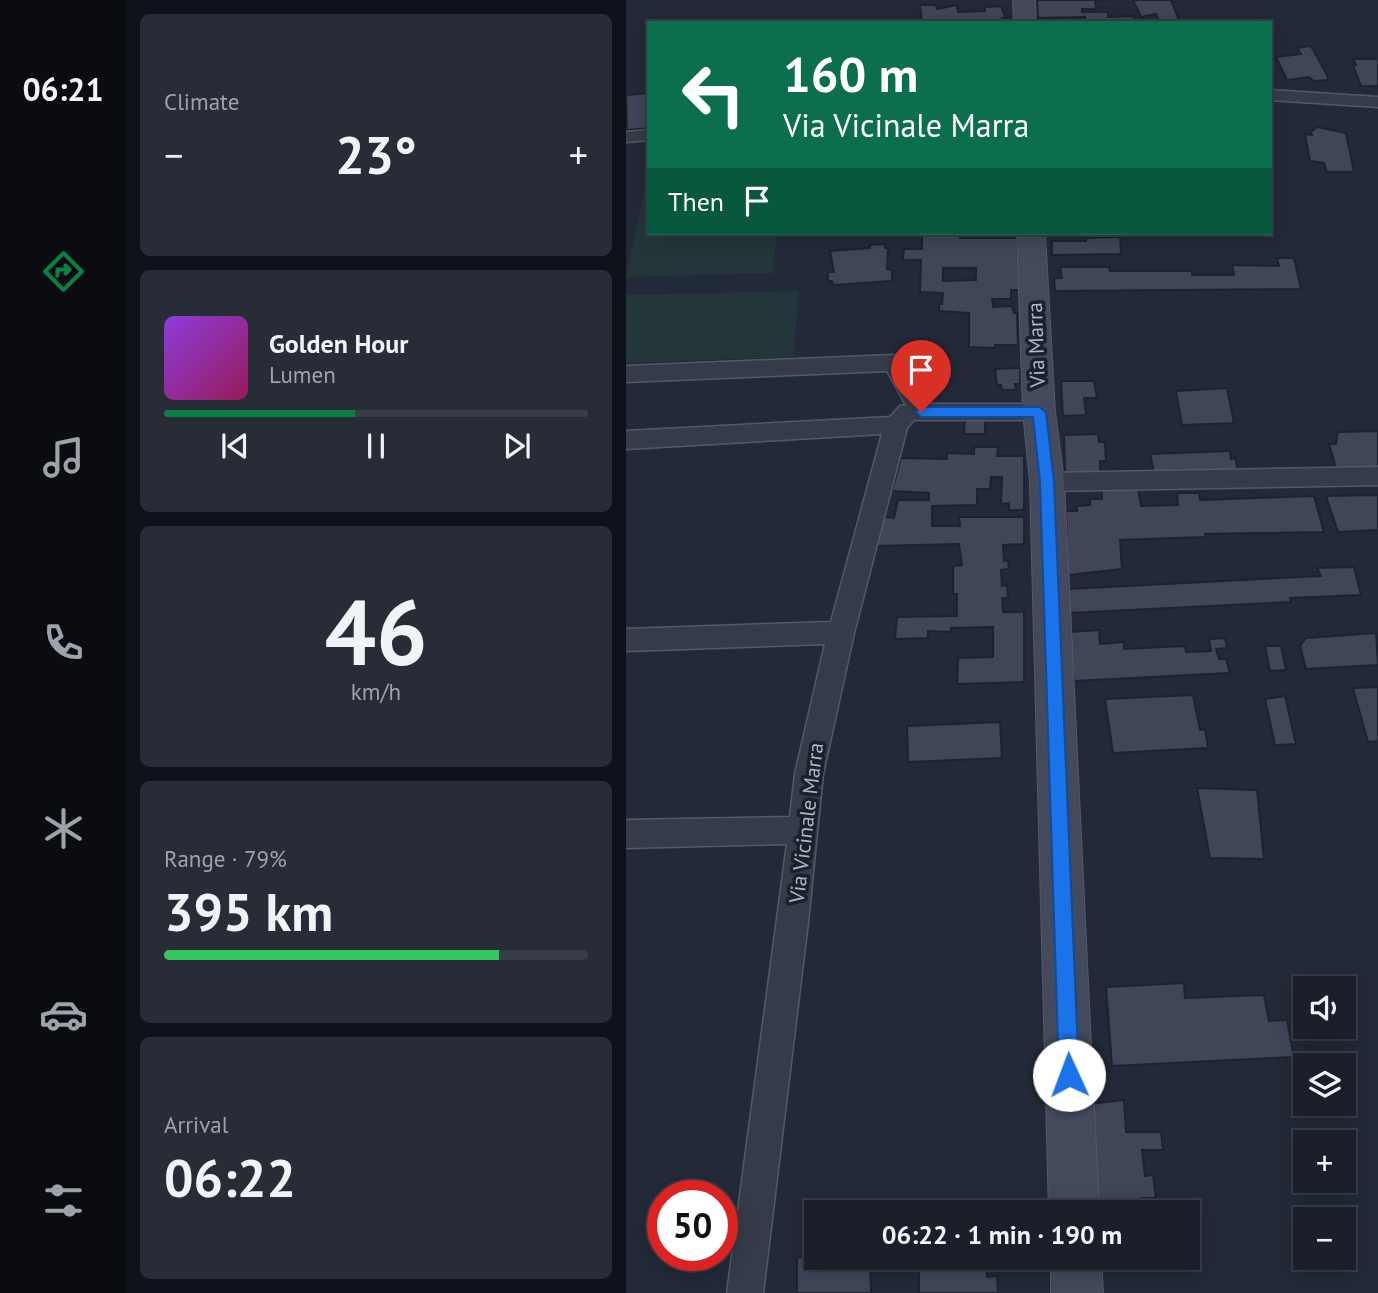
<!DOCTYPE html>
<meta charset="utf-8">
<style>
body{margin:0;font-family:"PT Sans",sans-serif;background:#272c36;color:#f1f3f6;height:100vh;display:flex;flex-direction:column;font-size:26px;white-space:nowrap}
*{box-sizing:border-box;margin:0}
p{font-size:23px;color:#9fa2a8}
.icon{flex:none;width:38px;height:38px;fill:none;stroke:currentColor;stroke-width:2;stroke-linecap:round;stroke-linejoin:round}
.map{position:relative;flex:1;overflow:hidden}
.drawer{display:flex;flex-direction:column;gap:14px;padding:14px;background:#0e1117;width:500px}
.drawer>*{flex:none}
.guide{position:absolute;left:21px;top:21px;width:625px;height:214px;border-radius:0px;box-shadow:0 4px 18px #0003,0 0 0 2px #383d47;background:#0b6e4f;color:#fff;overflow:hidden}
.buttons{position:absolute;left:667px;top:976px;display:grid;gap:14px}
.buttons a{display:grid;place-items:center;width:63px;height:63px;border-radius:0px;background:#1a1f2a;box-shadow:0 4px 18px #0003,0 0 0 2px #383d47;font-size:35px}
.speed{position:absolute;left:21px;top:1180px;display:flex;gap:14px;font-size:35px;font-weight:700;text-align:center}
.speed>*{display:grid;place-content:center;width:91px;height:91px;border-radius:50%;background:#1a1f2a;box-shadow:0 4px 18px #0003,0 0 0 2px #383d47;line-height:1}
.speed .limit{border:10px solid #d22;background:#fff;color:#111}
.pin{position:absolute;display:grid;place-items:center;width:60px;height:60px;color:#fff;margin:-72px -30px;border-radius:50% 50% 50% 0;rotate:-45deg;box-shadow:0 0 7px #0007}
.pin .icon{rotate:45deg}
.me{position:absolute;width:77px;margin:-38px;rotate:358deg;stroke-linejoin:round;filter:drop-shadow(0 0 5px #0008)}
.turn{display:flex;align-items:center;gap:24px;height:147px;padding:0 21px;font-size:32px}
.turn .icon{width:91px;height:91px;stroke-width:2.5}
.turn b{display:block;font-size:49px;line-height:60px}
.then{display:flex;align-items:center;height:66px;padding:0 21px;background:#0003;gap:14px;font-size:26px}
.big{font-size:52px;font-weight:600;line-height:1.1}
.drawer .widget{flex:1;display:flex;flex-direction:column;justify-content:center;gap:10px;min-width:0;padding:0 24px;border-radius:10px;background:#272c36}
.drawer .dial{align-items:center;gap:0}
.dial b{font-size:91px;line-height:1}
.song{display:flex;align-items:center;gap:21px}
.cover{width:84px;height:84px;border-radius:10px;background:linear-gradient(135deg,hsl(270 70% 55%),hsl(330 70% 35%))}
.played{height:7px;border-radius:4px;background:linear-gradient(90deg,#0b8043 45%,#383d47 45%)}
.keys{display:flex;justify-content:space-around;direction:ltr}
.heat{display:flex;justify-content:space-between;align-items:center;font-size:38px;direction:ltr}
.charge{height:10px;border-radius:5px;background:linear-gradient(90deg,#34c759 79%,#383d47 0)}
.trip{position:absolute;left:178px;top:1200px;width:396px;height:70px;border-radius:0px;background:#1a1f2a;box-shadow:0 4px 18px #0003,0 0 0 2px #383d47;font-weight:600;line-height:70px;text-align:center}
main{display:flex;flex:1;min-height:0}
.tab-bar{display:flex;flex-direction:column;width:126px;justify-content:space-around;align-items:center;background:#0a0c11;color:#9fa2a8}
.tab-bar .icon{width:49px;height:49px}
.tab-bar .current{color:#0b8043}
.tab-bar b{font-size:32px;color:#f1f3f6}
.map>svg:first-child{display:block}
.green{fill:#25363a}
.building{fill:#3e4658;stroke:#1d2230;stroke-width:2;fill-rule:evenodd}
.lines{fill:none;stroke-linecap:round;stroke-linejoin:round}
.street-casing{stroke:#535967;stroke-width:3}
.secondary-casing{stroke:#535967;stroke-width:2}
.street{fill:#353b49;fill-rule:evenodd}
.secondary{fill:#444a5c;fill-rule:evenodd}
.route{fill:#1a73e8;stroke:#114b97;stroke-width:2}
.labels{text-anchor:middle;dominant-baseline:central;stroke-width:7;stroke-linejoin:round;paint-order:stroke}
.street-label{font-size:21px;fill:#b0b6c5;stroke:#1b202d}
</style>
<main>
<nav class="tab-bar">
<b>06:21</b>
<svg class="icon current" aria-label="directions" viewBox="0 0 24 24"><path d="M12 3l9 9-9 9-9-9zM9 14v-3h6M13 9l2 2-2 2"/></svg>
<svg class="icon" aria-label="music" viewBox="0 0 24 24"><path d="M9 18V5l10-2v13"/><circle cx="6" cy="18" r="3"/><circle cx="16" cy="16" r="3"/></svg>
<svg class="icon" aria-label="phone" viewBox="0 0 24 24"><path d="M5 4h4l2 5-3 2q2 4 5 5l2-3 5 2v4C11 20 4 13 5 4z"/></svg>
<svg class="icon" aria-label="climate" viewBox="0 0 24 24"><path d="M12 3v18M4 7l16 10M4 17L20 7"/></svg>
<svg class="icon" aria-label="car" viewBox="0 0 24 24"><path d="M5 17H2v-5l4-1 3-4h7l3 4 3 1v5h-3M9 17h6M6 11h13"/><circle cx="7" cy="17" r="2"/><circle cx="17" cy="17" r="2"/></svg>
<svg class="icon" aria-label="filters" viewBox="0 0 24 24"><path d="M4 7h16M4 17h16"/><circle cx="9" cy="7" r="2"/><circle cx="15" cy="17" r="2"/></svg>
</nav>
<section class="drawer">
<div class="widget"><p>Climate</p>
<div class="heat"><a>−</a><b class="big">23°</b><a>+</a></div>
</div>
<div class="widget">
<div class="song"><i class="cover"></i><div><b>Golden Hour</b><p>Lumen</p></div></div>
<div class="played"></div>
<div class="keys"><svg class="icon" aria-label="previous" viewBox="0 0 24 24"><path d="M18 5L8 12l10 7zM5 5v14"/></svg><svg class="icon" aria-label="pause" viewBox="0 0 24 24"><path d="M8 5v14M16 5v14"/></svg><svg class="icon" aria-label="next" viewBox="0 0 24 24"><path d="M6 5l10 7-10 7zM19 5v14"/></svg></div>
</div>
<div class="widget dial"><b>46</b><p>km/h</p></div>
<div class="widget"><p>Range · 79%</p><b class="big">395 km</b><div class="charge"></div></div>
<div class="widget"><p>Arrival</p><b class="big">06:22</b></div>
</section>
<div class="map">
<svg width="752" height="1293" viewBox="0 0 752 1293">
<rect width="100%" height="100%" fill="#222938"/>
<g class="green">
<polygon points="18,190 23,190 23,233 151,233 147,273 0,277"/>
<polygon points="173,291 167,357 0,363 0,295"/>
</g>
<g class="building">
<polygon points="411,0 484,0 469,0 470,9 456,9 456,12 482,12 482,17 508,16 509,23 460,23 459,17 412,18"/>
<polygon points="507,0 545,0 554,23 534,23 530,14 515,17"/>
<polygon points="294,5 310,5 311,9 331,5 332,12 359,11 359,7 375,6 380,18 376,18 376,22 296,23"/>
<polygon points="685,46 702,77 701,80 688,81 683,77 661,80 650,57 675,54 671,48"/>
<polygon points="727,59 752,59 752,86 735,86 727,65 730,65"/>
<polygon points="23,93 23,128 1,130 0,95"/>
<polygon points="691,127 720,133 728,172 701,172 698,163 684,161 679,134 686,135 685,132"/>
<path d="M296 233 334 234V238H391L393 290H385V299H366L367 307 386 306 388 313H391L392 345H369V348L343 347V313L313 311V304H316L317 293 294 292 295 260H277L278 249H296ZM317 268H350V280L317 281Z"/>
<polygon points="494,237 495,254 426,255 426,241 460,241 460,238"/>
<polygon points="259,244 259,248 262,248 261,269 266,270 266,281 207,285 206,281 202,281 202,272 208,272 204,251 244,248 244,245"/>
<polygon points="651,258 668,258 675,289 429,291 428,278 436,278 434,267 483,267 484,271 566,271 566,275 608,275 606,265 653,266"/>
<polygon points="394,368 394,384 389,384 390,390 376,390 375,385 371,385 369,369"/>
<polygon points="435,381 468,381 471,398 458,398 460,415 437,416"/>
<polygon points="601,388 608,423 556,425 550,391"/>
<polygon points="339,419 359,419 359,434 338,434"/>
<polygon points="752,431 752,470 711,471 703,444 710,444 712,432"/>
<polygon points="472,434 473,442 479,442 480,461 474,461 474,472 439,473 438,435"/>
<polygon points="348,447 372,447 371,456 398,456 398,510 383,510 383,503 375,504 376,477 365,477 364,489 351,489 351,505 306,506 306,526 334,526 333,517 398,517 398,544 377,545 378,561 382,560 383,569 375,570 376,586 381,585 382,598 376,598 377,612 398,612 398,682 331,684 332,658 367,657 367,627 325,628 325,632 302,631 302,638 269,639 271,617 331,616 331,594 327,594 327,566 336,565 333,544 249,546 258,517 268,518 272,500 303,500 303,493 266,491 275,458 321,459 321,453 348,454"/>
<polygon points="604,451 605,459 609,458 612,470 528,472 524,454"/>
<polygon points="475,483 512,488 515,506 552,505 551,493 573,493 574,500 688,496 698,532 579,534 579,537 494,540 496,569 442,575 440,511 451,511 451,506 464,505 464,499 476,499"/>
<polygon points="752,495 752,530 712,532 700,496"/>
<polygon points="728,567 735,595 664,598 665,602 443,613 442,589 695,576 691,568"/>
<polygon points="473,630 474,644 498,642 498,649 559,646 560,652 585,651 583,639 599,638 601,648 590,649 593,659 600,659 604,673 448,681 443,632"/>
<polygon points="750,633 752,665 680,669 674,646 680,638"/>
<polygon points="639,646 655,646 660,670 644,671"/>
<polygon points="752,687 752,741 742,742 727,688"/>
<polygon points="567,695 574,730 579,729 582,748 487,753 479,699"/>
<polygon points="659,696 670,744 649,745 639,699"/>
<polygon points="374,722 376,758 282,762 281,726"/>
<polygon points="571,788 631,790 638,859 584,858"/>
<polygon points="558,983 559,998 638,995 643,1021 661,1020 668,1057 486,1066 480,987"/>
<polygon points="498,1100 500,1132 535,1132 537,1150 516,1150 519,1176 527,1175 530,1198 516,1198 517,1213 467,1213 462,1104"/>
<polygon points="191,1255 191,1258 244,1258 245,1293 171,1293 171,1258"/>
<polygon points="293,1258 360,1258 361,1277 371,1276 372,1293 293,1293"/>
</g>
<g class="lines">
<g class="street-casing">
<g id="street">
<polygon points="644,90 752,97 752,107 644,100"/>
<polygon points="23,130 23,140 0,142 0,132"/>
<polygon points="267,355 275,358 302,404 413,404 421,406 424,412 421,418 413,420 288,420 281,428 228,633 197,774 182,922 137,1293 101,1293 161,844 0,848 0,820 164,817 169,774 199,644 0,651 0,629 205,622 256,434 0,449 0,431 264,417 274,406 280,405 261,371 0,382 0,366"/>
<polygon points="752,467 752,485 421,491 413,488 409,482 413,476 421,473"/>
</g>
</g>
<g class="secondary-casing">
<g id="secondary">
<polygon points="387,0 409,0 410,23 388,23"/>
<polygon points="391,233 419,233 429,412 438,482 473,1213 423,1213 404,482 397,412"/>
<polygon points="425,1258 475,1258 477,1293 425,1293"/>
</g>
</g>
<use href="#street" class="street"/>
<use href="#secondary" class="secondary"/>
</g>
<polygon class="route" points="295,407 413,407 420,412 428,482 453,1075 450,1082 443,1085 436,1082 433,1075 414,482 407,417 295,417 289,412"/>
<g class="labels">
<g class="street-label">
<text transform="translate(410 345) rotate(-92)">Via Marra</text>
<text transform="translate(180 823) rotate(-83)">Via Vicinale Marra</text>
</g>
</g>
</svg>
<div class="buttons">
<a><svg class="icon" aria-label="sound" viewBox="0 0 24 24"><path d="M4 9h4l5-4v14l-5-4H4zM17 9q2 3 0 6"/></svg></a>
<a><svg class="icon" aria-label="layers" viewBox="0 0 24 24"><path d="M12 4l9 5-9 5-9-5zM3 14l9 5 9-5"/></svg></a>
<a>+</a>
<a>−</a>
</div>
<div class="speed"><div class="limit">50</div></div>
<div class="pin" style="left:295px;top:412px;background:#d93025"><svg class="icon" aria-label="arrive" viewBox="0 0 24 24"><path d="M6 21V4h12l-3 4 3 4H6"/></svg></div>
<svg class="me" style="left:443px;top:1075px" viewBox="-20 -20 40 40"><circle r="19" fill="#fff"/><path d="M0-13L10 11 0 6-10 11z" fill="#1a73e8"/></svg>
<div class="trip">06:22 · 1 min · 190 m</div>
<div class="guide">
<div class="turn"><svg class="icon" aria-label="left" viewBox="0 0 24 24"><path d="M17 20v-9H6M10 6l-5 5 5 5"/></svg><div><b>160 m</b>Via Vicinale Marra</div></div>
<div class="then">Then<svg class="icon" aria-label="arrive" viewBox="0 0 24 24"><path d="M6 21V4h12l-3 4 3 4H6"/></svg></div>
</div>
</div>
</main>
